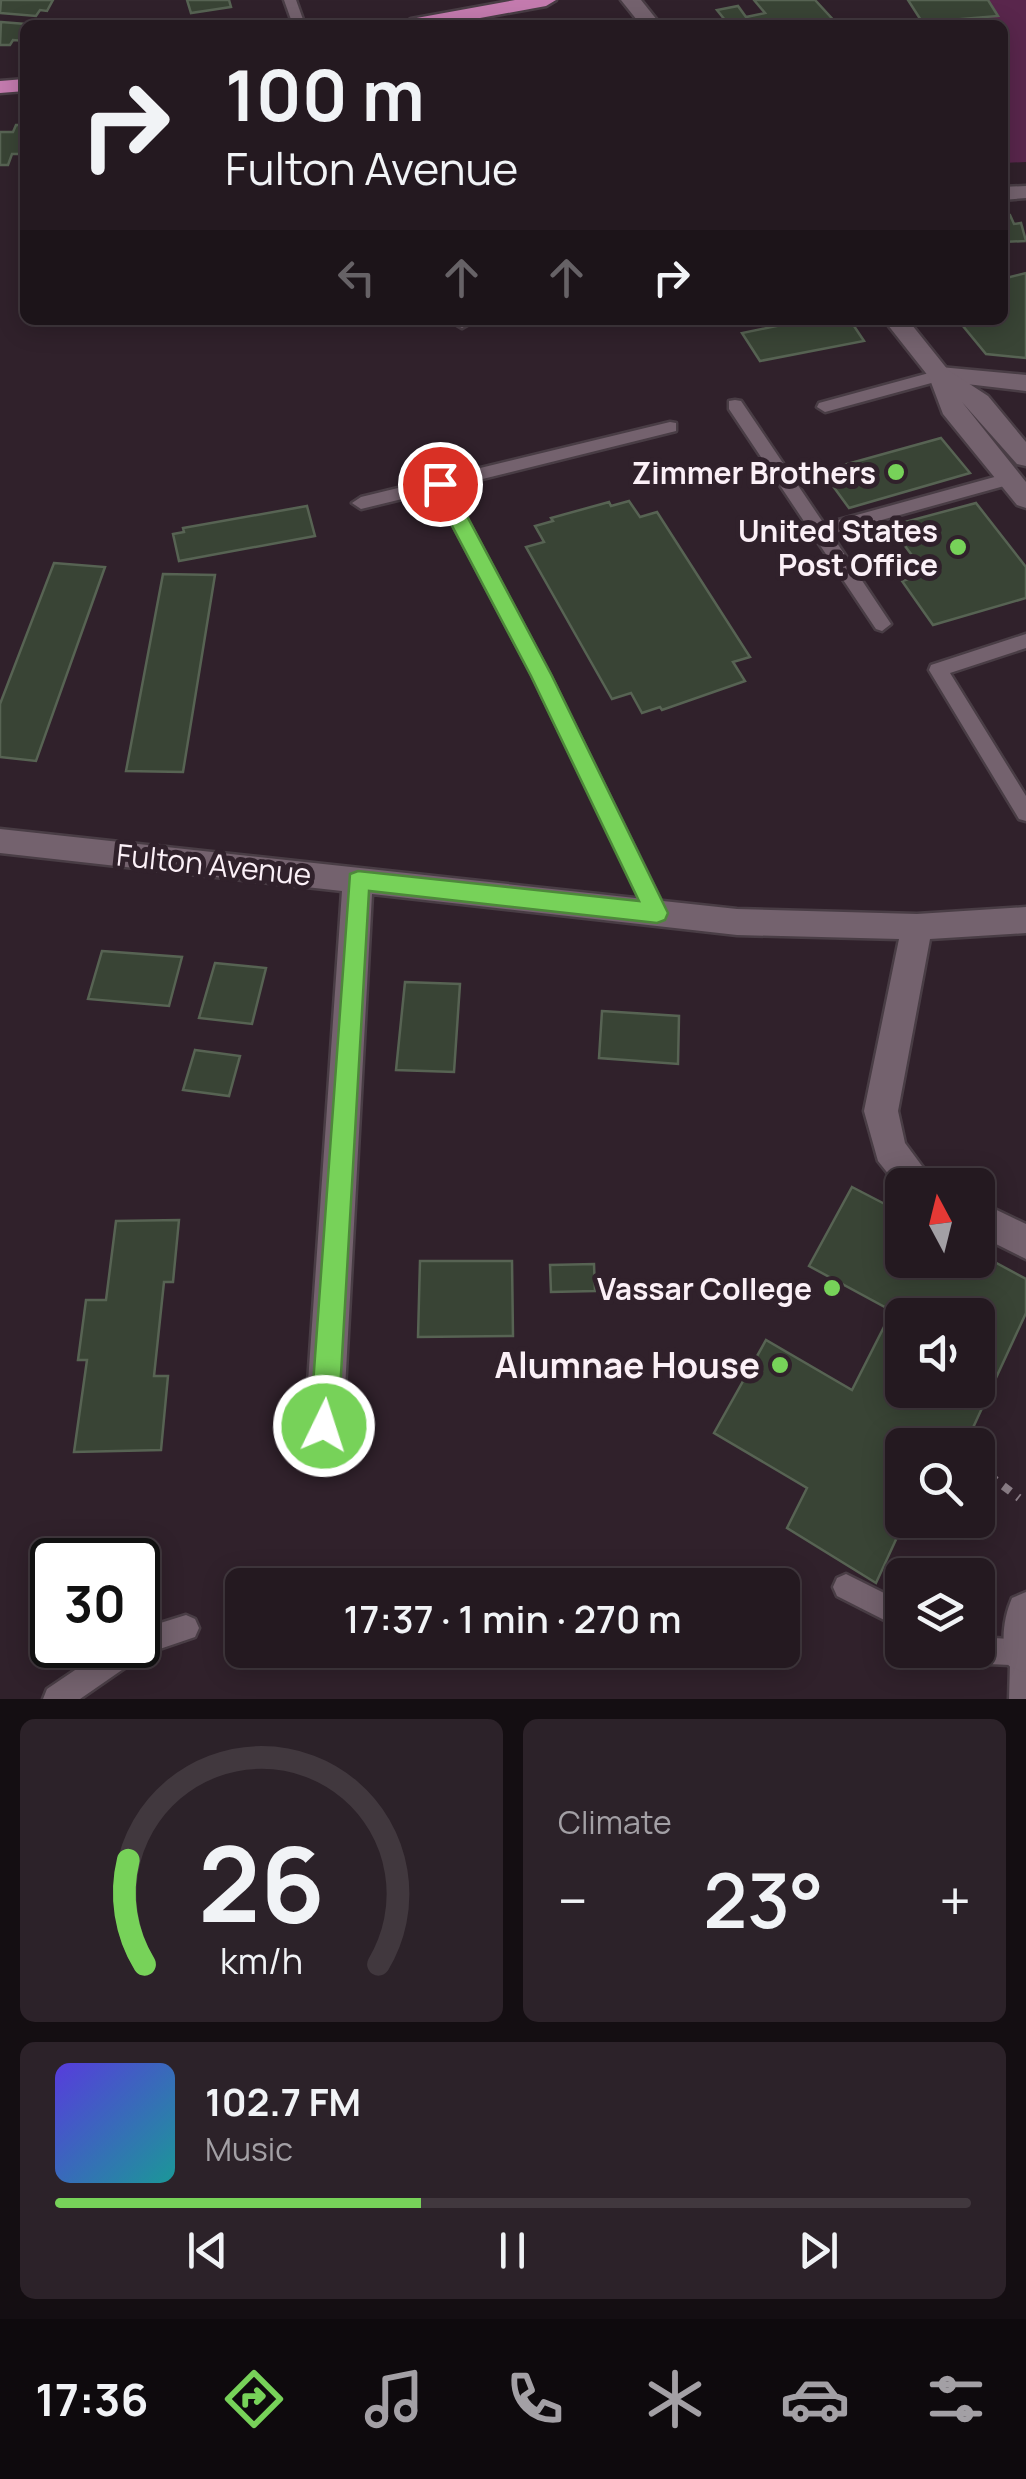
<!DOCTYPE html>
<meta charset="utf-8">
<style>
body{margin:0;font-family:Manrope,sans-serif;background:#2c2229;color:#f1f3f6;height:100vh;display:flex;flex-direction:column;font-size:38px;white-space:nowrap}
*{box-sizing:border-box;margin:0}
p{font-size:32px;color:#a3a0a5}
.icon{flex:none;width:55px;height:55px;fill:none;stroke:currentColor;stroke-width:2;stroke-linecap:round;stroke-linejoin:round}
.map{position:relative;height:1699px;overflow:hidden}
.panel{display:flex;flex-direction:column;gap:20px;padding:20px;background:#140e12;flex:1}
.panel>*{flex:none}
.hud{position:absolute;left:20px;top:20px;width:988px;height:305px;border-radius:15px;box-shadow:0 5px 25px #0003,0 0 0 2px #41383e;background:#241920;color:#f1f3f6;overflow:hidden}
.needle{width:65px;rotate:353deg}
.fabs{position:absolute;left:885px;top:1168px;display:grid;gap:20px}
.fabs a{display:grid;place-items:center;width:110px;height:110px;border-radius:15px;background:#241920;box-shadow:0 5px 25px #0003,0 0 0 2px #41383e;font-size:50px}
.speed{position:absolute;left:30px;top:1538px;display:flex;gap:20px;font-size:50px;font-weight:700;text-align:center}
.speed>*{display:grid;place-content:center;width:130px;height:130px;border-radius:50%;background:#241920;box-shadow:0 5px 25px #0003,0 0 0 2px #41383e;line-height:1}
.speed .limit{border:5px solid #111;border-radius:15px;background:#fff;color:#111}
.pin{position:absolute;display:grid;place-items:center;width:85px;height:85px;color:#fff;margin:-42px;border:5px solid #fff;border-radius:50%;box-shadow:0 2px 10px #0007}
.me{position:absolute;width:110px;margin:-55px;rotate:4deg;stroke-linejoin:round;filter:drop-shadow(0 0 8px #0008)}
.turn{display:flex;align-items:center;gap:35px;height:210px;padding:0 40px;font-size:45px}
.turn .icon{width:130px;height:130px;stroke-width:2.5}
.turn b{display:block;font-size:70px;line-height:85px}
.lanes{display:flex;align-items:center;height:95px;padding:0 40px;background:#0003;justify-content:center;gap:50px;direction:ltr}
.lanes .off{opacity:.35}
.big{font-size:75px;font-weight:600;line-height:1.1}
.panel .widget{flex:1;display:flex;flex-direction:column;justify-content:center;gap:15px;min-width:0;padding:0 35px;border-radius:15px;background:#2c2229}
.panel .dial{align-items:center;gap:0}
.dial svg{height:260px;overflow:visible;fill:none;stroke:#41383e;stroke-width:7;stroke-linecap:round;text-anchor:middle}
.dial text{fill:#f1f3f6;stroke:none}
.song{display:flex;align-items:center;gap:30px}
.cover{width:120px;height:120px;border-radius:15px;background:linear-gradient(135deg,hsl(250 70% 55%),hsl(180 70% 35%))}
.played{height:10px;border-radius:5px;background:linear-gradient(90deg,#77d259 40%,#41383e 40%)}
.keys{display:flex;justify-content:space-around;direction:ltr}
.heat{display:flex;justify-content:space-between;align-items:center;font-size:55px;direction:ltr}
.panel .tiles{flex:1;display:grid;gap:20px;grid-template-columns:1fr 1fr}
.widget:last-child{grid-column:span 2}
.trip{position:absolute;left:225px;top:1568px;width:575px;height:100px;border-radius:15px;background:#241920;box-shadow:0 5px 25px #0003,0 0 0 2px #41383e;font-weight:600;line-height:100px;text-align:center}
.dock{display:flex;height:160px;justify-content:space-around;align-items:center;background:#0e0a0d;color:#a3a0a5}
.dock .icon{width:70px;height:70px}
.dock .active{color:#77d259}
.dock b{font-size:45px;color:#f1f3f6}
.map>svg:first-child{display:block}
.green{fill:#59264c}
.building{fill:#394435;stroke:#576353;stroke-width:2.5;fill-rule:evenodd}
.lines{fill:none;stroke-linecap:round;stroke-linejoin:round}
.service-casing{stroke:#493d45;stroke-width:5}
.minor-casing{stroke:#493d45;stroke-width:5}
.secondary-casing{stroke:#493d45;stroke-width:5}
.trunk-casing{stroke:#493d45;stroke-width:5}
.path{stroke:#8b7e87;stroke-width:8;stroke-dasharray:9 9;stroke-linecap:butt}
.service{fill:#74626e;fill-rule:evenodd}
.minor{fill:#74626e;fill-rule:evenodd}
.secondary{fill:#74626e;fill-rule:evenodd}
.trunk{fill:#c47baf;fill-rule:evenodd}
.route{fill:#77d259;stroke:#4d883a;stroke-width:2.5}
.poi-dot{fill:#77d259;stroke:#30212b;stroke-width:4}
.labels{text-anchor:middle;dominant-baseline:central;stroke-width:10;stroke-linejoin:round;paint-order:stroke}
.poi-label{font-size:30px;font-weight:bold;fill:#fbf0f7;stroke:#30212b;text-anchor:end}
.street-label{font-size:30px;fill:#fbf0f7;stroke:#30212b}
.near-poi-label{font-size:35px;font-weight:bold;fill:#fbf0f7;stroke:#30212b;text-anchor:end}
</style>
<div class="map">
<svg width="1026" height="1699" viewBox="0 0 1026 1699">
<rect width="100%" height="100%" fill="#30212b"/>
<polygon class="green" points="988,0 1026,0 1026,162 1003,163 1002,25 952,25 949,21 998,16"/>
<g class="building">
<polygon points="53,0 47,11 40,10 36,16 0,13 1,0"/>
<polygon points="187,0 229,0 231,7 191,13"/>
<polygon points="754,0 815,0 838,25 729,25 717,10 738,6 746,17 765,13"/>
<polygon points="908,0 988,0 998,16 949,20 952,25 924,25"/>
<polygon points="1,22 39,25 25,25 25,41 13,40 10,45 0,45"/>
<polygon points="16,125 25,125 21,154 12,154 8,165 0,165 0,132 13,132"/>
<polygon points="1002,215 1010,215 1014,224 1021,223 1026,241 1002,242"/>
<polygon points="1026,273 1026,358 986,354 958,320 1002,320 1002,279"/>
<polygon points="806,320 850,320 864,341 760,361 742,333"/>
<polygon points="941,438 970,473 849,508 822,471"/>
<polygon points="629,501 640,517 657,512 750,657 733,662 745,681 662,710 660,707 642,713 631,693 612,699 526,547 544,542 535,526 553,521 551,518 609,502 611,506"/>
<polygon points="976,503 1026,567 1026,598 933,625 902,581 926,574 890,526"/>
<polygon points="307,506 315,536 179,561 173,534 184,532 183,528"/>
<polygon points="54,563 105,567 36,761 0,757 0,704"/>
<polygon points="163,574 215,575 183,772 126,771"/>
<polygon points="102,951 182,957 169,1006 88,999"/>
<polygon points="215,963 266,968 252,1024 199,1018"/>
<polygon points="405,982 460,984 454,1072 396,1070"/>
<polygon points="602,1011 679,1016 678,1064 599,1058"/>
<polygon points="195,1050 240,1056 229,1096 183,1090"/>
<path d="M852 1187 902 1213V1260H978V1253L1026 1279V1313L965 1445H902L905 1520 876 1583 787 1528 807 1488 714 1433 766 1340 852 1390 892 1311 809 1266ZM902 1315H978V1390H902Z"/>
<polygon points="179,1220 173,1282 164,1282 154,1376 168,1376 161,1450 74,1452 87,1360 78,1360 86,1300 106,1300 116,1221"/>
<polygon points="420,1261 512,1261 513,1336 418,1337"/>
<polygon points="594,1264 595,1291 551,1292 550,1265"/>
</g>
<g class="lines">
<g class="service-casing">
<g id="service">
<polygon points="284,0 296,0 305,25 293,25"/>
<polygon points="940,370 948,375 946,379 825,412 817,407 819,403"/>
<polygon points="735,400 741,401 824,524 1009,473 1017,479 1015,483 831,534 891,624 882,631 876,629 729,409 729,401"/>
<polygon points="670,422 676,423 676,431 450,487 550,675 667,913 664,919 650,919 532,675 435,491 361,509 352,503 361,497"/>
<polygon points="1026,634 1026,648 950,673 1026,796 1026,821 1019,819 929,670 931,665"/>
<polygon points="846,1574 902,1602 902,1629 837,1596 833,1587 837,1578"/>
<polygon points="186,1615 195,1619 199,1628 195,1637 145,1654 80,1699 43,1699 47,1689 112,1645 138,1645 138,1630"/>
<polygon points="978,1637 1026,1640 1026,1699 1009,1699 1010,1665 967,1663 958,1659 954,1650 978,1650"/>
</g>
</g>
<g class="minor-casing">
<g id="minor">
<polygon points="1026,186 1026,198 1002,200 1002,187"/>
<polygon points="449,320 473,320 474,321 462,328"/>
<polygon points="940,367 1026,375 1026,391 932,380 928,375"/>
<polygon points="0,829 737,909 917,914 1026,907 1026,933 930,939 898,1111 905,1143 936,1185 902,1185 902,1191 878,1161 864,1111 899,939 737,935 372,894 343,1426 337,1439 324,1445 311,1439 305,1426 342,891 0,853"/>
<polygon points="978,1201 1026,1224 1026,1259 978,1235"/>
<path d="M1026 1592V1671L1023 1672 1009 1666C1000 1645 1003 1619 1012 1598Z"/>
</g>
</g>
<g class="secondary-casing">
<g id="secondary">
<polygon points="621,0 641,0 661,25 641,25"/>
<polygon points="884,320 908,320 948,370 988,396 1026,442 1026,466 1017,464 962,402 1026,482 1026,508 1017,505 943,414 929,377"/>
</g>
</g>
<g class="trunk-casing">
<g id="trunk">
<polygon points="515,0 556,0 546,6 442,25 401,25 411,19"/>
<polygon points="25,79 25,91 0,93 0,81"/>
</g>
</g>
<polyline class="path" points="989,1475 1019,1498"/>
<use href="#service" class="service"/>
<use href="#minor" class="minor"/>
<use href="#secondary" class="secondary"/>
<use href="#trunk" class="trunk"/>
</g>
<polygon class="route" points="440,478 450,484 552,676 668,913 665,920 657,923 369,891 338,1426 334,1437 324,1441 314,1437 310,1426 350,874 358,871 639,901 531,676 430,484"/>
<g class="poi-dot">
<circle cx="896" cy="472" r="10"/>
<circle cx="958" cy="547" r="10"/>
<circle cx="832" cy="1288" r="10"/>
<circle cx="780" cy="1365" r="10"/>
</g>
<g class="labels">
<g class="poi-label">
<text x="876" y="472">Zimmer Brothers</text>
<text x="938" y="530">United States<tspan x="938" dy="34">Post Office</tspan></text>
<text x="812" y="1288">Vassar College</text>
</g>
<g class="street-label">
<text transform="translate(214 864) rotate(6)">Fulton Avenue</text>
</g>
<g class="near-poi-label">
<text x="760" y="1365">Alumnae House</text>
</g>
</g>
</svg>
<div class="fabs">
<a><svg class="needle" viewBox="-14 -14 28 28"><path d="M0-13l5 13h-10z" fill="#e53935"/><path d="M0 13l5-13h-10z" fill="#a3a0a5"/></svg></a>
<a><svg class="icon" aria-label="sound" viewBox="0 0 24 24"><path d="M4 9h4l5-4v14l-5-4H4zM17 9q2 3 0 6"/></svg></a>
<a><svg class="icon" aria-label="search" viewBox="0 0 24 24"><circle cx="10" cy="10" r="6"/><path d="M15 15l6 6"/></svg></a>
<a><svg class="icon" aria-label="layers" viewBox="0 0 24 24"><path d="M12 4l9 5-9 5-9-5zM3 14l9 5 9-5"/></svg></a>
</div>
<div class="speed"><div class="limit">30</div></div>
<div class="pin" style="left:440px;top:484px;background:#d93025"><svg class="icon" aria-label="arrive" viewBox="0 0 24 24"><path d="M6 21V4h12l-3 4 3 4H6"/></svg></div>
<svg class="me" style="left:324px;top:1426px" viewBox="-20 -20 40 40"><circle r="17" fill="#77d259" stroke="#fff" stroke-width="3"/><path d="M0-11L8 9 0 5-8 9z" fill="#fff"/></svg>
<div class="trip">17:37 · 1 min · 270 m</div>
<div class="hud">
<div class="turn"><svg class="icon" aria-label="right" viewBox="0 0 24 24"><path d="M7 20v-9h11M14 6l5 5-5 5"/></svg><div><b>100 m</b>Fulton Avenue</div></div>
<div class="lanes"><svg class="icon off" aria-label="left" viewBox="0 0 24 24"><path d="M17 20v-9H6M10 6l-5 5 5 5"/></svg><svg class="icon off" aria-label="ahead" viewBox="0 0 24 24"><path d="M12 20V5M6 11l6-6 6 6"/></svg><svg class="icon off" aria-label="ahead" viewBox="0 0 24 24"><path d="M12 20V5M6 11l6-6 6 6"/></svg><svg class="icon" aria-label="right" viewBox="0 0 24 24"><path d="M7 20v-9h11M14 6l5 5-5 5"/></svg></div>
</div>
</div>
<section class="panel">
<div class="tiles">
<div class="widget dial"><svg viewBox="0 0 100 80">
<path d="M14 69A42 42 0 1 1 86 69"/>
<path d="M14 69A42 42 0 0 1 9 37" stroke="#77d259"/>
<text x="50" y="56" font-size="32" font-weight="700">26</text>
<text x="50" y="72" font-size="11">km/h</text>
</svg></div>
<div class="widget"><p>Climate</p>
<div class="heat"><a>−</a><b class="big">23°</b><a>+</a></div>
</div>
<div class="widget">
<div class="song"><i class="cover"></i><div><b>102.7 FM</b><p>Music</p></div></div>
<div class="played"></div>
<div class="keys"><svg class="icon" aria-label="previous" viewBox="0 0 24 24"><path d="M18 5L8 12l10 7zM5 5v14"/></svg><svg class="icon" aria-label="pause" viewBox="0 0 24 24"><path d="M8 5v14M16 5v14"/></svg><svg class="icon" aria-label="next" viewBox="0 0 24 24"><path d="M6 5l10 7-10 7zM19 5v14"/></svg></div>
</div>
</div>
</section>
<nav class="dock">
<b>17:36</b>
<svg class="icon active" aria-label="directions" viewBox="0 0 24 24"><path d="M12 3l9 9-9 9-9-9zM9 14v-3h6M13 9l2 2-2 2"/></svg>
<svg class="icon" aria-label="music" viewBox="0 0 24 24"><path d="M9 18V5l10-2v13"/><circle cx="6" cy="18" r="3"/><circle cx="16" cy="16" r="3"/></svg>
<svg class="icon" aria-label="phone" viewBox="0 0 24 24"><path d="M5 4h4l2 5-3 2q2 4 5 5l2-3 5 2v4C11 20 4 13 5 4z"/></svg>
<svg class="icon" aria-label="climate" viewBox="0 0 24 24"><path d="M12 3v18M4 7l16 10M4 17L20 7"/></svg>
<svg class="icon" aria-label="car" viewBox="0 0 24 24"><path d="M5 17H2v-5l4-1 3-4h7l3 4 3 1v5h-3M9 17h6M6 11h13"/><circle cx="7" cy="17" r="2"/><circle cx="17" cy="17" r="2"/></svg>
<svg class="icon" aria-label="filters" viewBox="0 0 24 24"><path d="M4 7h16M4 17h16"/><circle cx="9" cy="7" r="2"/><circle cx="15" cy="17" r="2"/></svg>
</nav>
